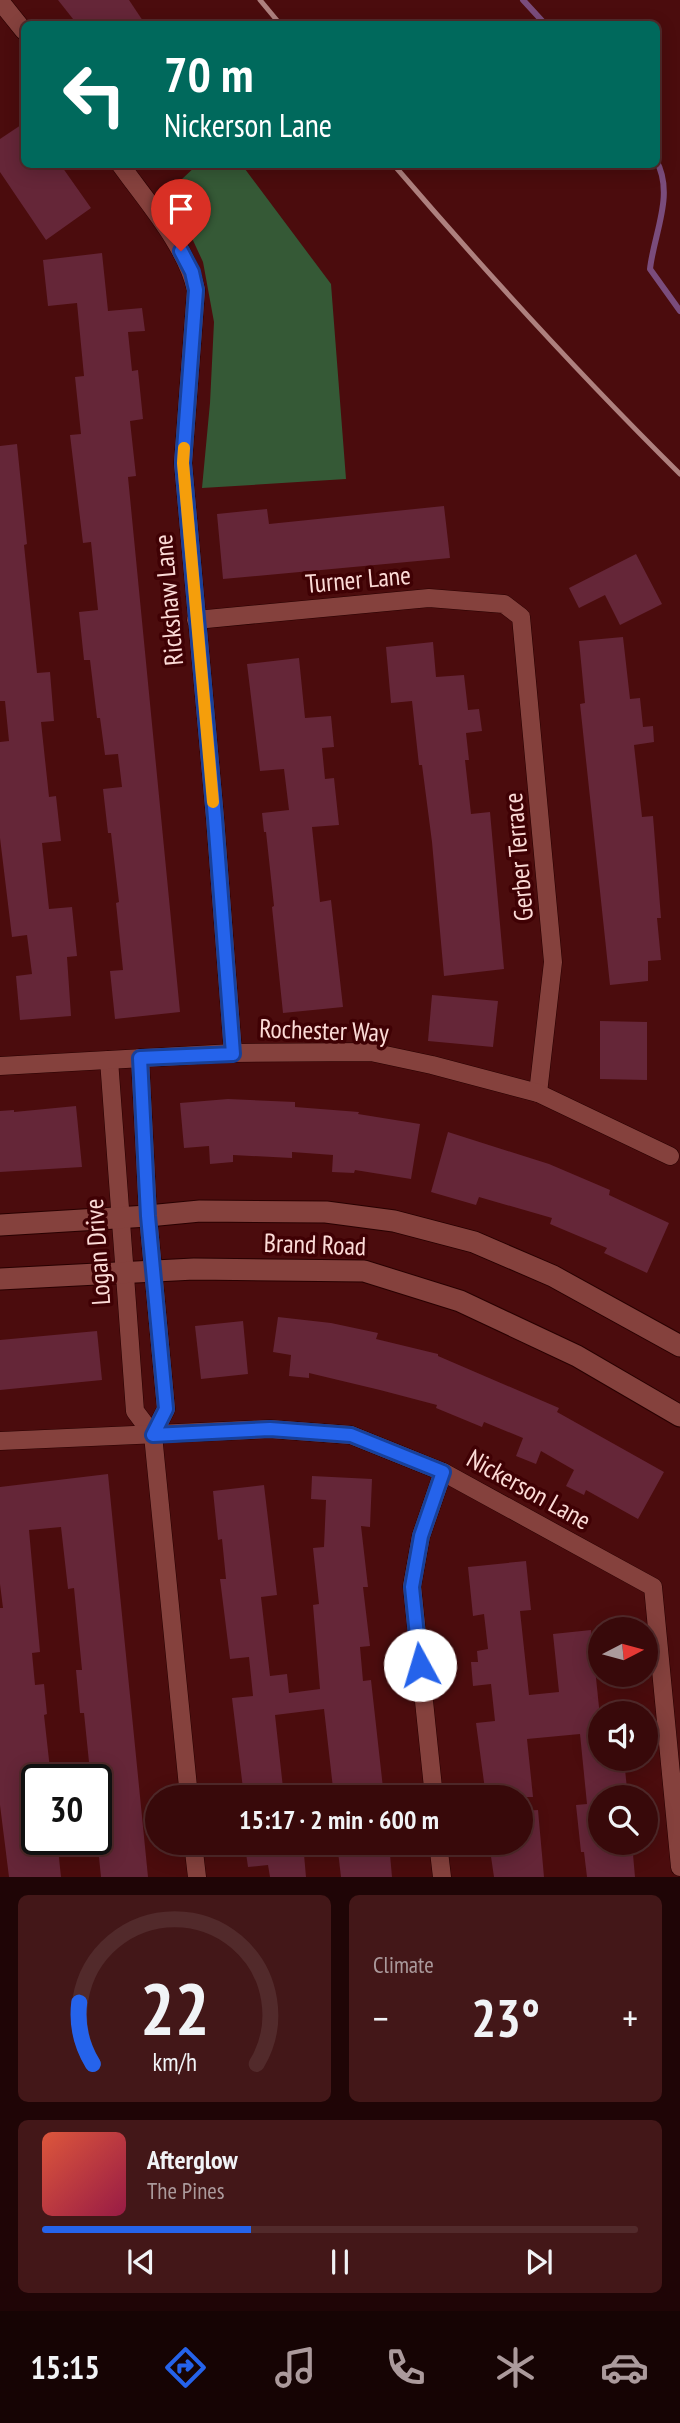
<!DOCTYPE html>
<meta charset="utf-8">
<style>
body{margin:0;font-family:"PT Sans Narrow",sans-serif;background:#431718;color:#f1f3f6;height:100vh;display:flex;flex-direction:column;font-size:26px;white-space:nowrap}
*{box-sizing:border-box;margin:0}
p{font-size:23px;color:#ab9a9c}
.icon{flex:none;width:38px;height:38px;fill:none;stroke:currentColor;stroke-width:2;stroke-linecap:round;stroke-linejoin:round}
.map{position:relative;height:1877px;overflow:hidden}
.details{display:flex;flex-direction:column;gap:18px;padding:18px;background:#1f0506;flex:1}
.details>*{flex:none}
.banner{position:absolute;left:21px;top:21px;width:639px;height:147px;border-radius:10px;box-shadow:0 4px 18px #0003,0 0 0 2px #522a2b;background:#00695c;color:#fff;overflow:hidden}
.needle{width:46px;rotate:84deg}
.fabs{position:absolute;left:588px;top:1617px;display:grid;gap:14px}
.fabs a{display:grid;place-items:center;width:70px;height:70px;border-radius:50%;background:#38090a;box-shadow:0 4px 18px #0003,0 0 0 2px #522a2b;font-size:35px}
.speed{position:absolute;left:21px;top:1764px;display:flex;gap:14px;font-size:35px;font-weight:700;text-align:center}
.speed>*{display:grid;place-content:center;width:91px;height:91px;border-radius:50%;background:#38090a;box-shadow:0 4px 18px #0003,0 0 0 2px #522a2b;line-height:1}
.speed .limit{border:4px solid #111;border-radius:10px;background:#fff;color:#111}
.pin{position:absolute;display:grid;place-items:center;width:60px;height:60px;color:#fff;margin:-72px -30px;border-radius:50% 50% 50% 0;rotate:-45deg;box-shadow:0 0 7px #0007}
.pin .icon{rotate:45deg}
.me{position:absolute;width:77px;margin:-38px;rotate:354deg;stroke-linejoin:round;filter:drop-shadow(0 0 5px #0008)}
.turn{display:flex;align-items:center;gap:24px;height:147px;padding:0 28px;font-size:32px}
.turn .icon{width:91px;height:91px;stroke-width:2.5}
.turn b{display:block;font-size:49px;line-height:60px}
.big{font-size:52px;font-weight:700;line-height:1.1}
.details .tile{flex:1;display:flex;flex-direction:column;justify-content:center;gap:10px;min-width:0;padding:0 24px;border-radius:10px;background:#431718}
.details .dial{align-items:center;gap:0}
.dial svg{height:182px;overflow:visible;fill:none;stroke:#522a2b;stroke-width:7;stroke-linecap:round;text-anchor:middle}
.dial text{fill:#f1f3f6;stroke:none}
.song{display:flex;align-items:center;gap:21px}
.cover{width:84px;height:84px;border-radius:10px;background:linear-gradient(135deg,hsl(10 70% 55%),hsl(340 70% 35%))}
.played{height:7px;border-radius:4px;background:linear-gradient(90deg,#2563eb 35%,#522a2b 35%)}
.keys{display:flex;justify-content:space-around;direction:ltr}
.heat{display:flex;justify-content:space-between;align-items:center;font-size:38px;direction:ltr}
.details .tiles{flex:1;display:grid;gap:18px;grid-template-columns:1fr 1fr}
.tile:last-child{grid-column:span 2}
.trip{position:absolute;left:145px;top:1785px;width:388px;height:70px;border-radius:35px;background:#38090a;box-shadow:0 4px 18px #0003,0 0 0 2px #522a2b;font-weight:700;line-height:70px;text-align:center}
.tab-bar{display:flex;height:112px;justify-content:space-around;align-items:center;background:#160404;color:#ab9a9c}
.tab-bar .icon{width:49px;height:49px}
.tab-bar .selected{color:#2563eb}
.tab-bar b{font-size:32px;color:#f1f3f6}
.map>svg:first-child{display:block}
.green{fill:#355936}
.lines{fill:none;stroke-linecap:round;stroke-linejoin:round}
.stream{stroke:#7a4c7c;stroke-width:6}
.building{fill:#652638}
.street-casing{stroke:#280001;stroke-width:19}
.secondary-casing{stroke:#280001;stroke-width:23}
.street{stroke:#85413d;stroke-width:18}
.secondary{stroke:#85413d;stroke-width:21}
.rail{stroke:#ae807e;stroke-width:5}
.route-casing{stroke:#184099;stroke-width:18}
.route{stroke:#2563eb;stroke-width:12}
.slow{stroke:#f59e0b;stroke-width:12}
.labels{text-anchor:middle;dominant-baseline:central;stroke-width:7;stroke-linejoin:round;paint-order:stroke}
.street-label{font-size:26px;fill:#fcdbd7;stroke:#3f0104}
</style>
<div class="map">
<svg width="680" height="1877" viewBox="0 0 680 1877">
<rect width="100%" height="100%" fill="#4b0c0d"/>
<polygon class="green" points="197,165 242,165 331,284 346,479 202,488 210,403 214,322 203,262 178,208 167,193"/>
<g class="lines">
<g class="stream">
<polyline points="523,0 545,24"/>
<path d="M656 160C675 194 654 233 650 269L680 311"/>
</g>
</g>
<g class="building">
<polygon points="58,0 129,0 145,24 77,24"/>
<polygon points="24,123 24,164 60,164 91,208 46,240 0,172 0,139"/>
<polygon points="102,253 108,311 142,308 145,331 128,332 132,371 138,370 143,419 130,421 136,476 128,477 180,1012 115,1019 110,971 123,970 116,903 119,902 111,833 108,833 103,789 122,787 118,754 105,755 100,718 97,718 90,660 84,660 79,612 98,610 91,542 83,543 70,435 81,434 75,377 84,376 77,303 48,306 43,260"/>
<polygon points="17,444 27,544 24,545 37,673 50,672 54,721 41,722 49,797 56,796 61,841 42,843 49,909 72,907 77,956 67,957 71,1016 20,1020 16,976 32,974 27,935 12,937 0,838 0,742 9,741 5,701 0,701 0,446"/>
<polygon points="444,506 450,558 223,579 217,514 267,509 269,524"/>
<polygon points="636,554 662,604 620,625 605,595 579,608 569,588"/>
<polygon points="623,637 630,699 640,698 643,727 653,726 654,742 634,745 642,817 653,816 661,918 657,918 661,960 648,961 648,981 610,985 580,704 585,703 579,641"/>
<polygon points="433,642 436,677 464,675 468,710 479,709 482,731 466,733 469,760 465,760 471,814 490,812 504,969 444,976 432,842 422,765 419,765 412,701 391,703 386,647"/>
<polygon points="299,658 305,718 331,716 334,747 322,748 325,779 334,778 339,825 312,827 320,902 331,900 343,1007 283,1013 272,907 274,906 266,832 264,832 262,813 289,810 284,769 260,771 247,664"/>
<polygon points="432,995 498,1001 493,1047 428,1041"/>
<polygon points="600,1021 647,1022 647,1080 600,1079"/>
<polygon points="228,1099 295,1102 295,1107 359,1112 358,1114 420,1124 411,1179 355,1170 354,1173 332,1172 333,1155 292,1152 292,1158 233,1155 233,1162 210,1164 209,1146 184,1148 180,1103"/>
<polygon points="76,1106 82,1167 0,1172 0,1111 14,1110 14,1112"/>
<polygon points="448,1132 549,1164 610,1190 609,1195 669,1223 647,1273 604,1253 607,1248 550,1224 552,1218 479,1197 476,1205 431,1192"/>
<polygon points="278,1317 331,1323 378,1333 376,1339 438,1354 438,1356 559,1408 557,1412 664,1472 638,1519 586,1490 584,1495 566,1486 574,1470 541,1451 536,1464 516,1456 523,1438 484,1422 482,1427 436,1408 437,1405 380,1390 309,1373 309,1378 289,1376 291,1355 273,1352"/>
<polygon points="243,1321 248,1374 201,1379 195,1326"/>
<polygon points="97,1331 102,1380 0,1390 0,1340"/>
<polygon points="108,1474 148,1877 101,1877 96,1828 96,1771 90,1772 84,1713 80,1713 76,1670 82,1670 74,1588 68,1589 61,1527 29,1530 40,1652 32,1653 35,1685 44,1684 47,1714 44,1715 51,1778 37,1779 37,1839 57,1839 61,1877 9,1877 0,1805 0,1608 3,1608 0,1584 0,1487"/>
<polygon points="312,1476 372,1479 370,1527 361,1526 368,1587 363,1587 370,1646 360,1647 363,1681 371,1680 384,1797 334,1797 324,1709 275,1715 284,1797 244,1797 232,1698 253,1696 249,1657 230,1659 220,1579 226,1579 222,1539 218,1540 213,1491 264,1485 277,1595 261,1597 270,1676 287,1674 289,1693 320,1689 313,1605 319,1604 313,1548 324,1547 326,1500 311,1499"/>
<polygon points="526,1561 531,1610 520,1611 529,1695 559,1692 553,1634 591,1630 593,1650 600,1649 600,1668 595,1668 600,1717 600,1759 624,1759 627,1789 600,1791 600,1843 632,1843 635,1877 587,1877 584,1852 581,1852 576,1805 587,1804 580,1734 527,1739 533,1797 486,1797 476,1723 495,1721 491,1684 473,1686 471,1662 478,1662 477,1651 488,1649 484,1614 473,1616 468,1567"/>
<polygon points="538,1810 544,1877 494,1877 489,1843 522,1843 522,1811"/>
<polygon points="277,1843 303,1843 306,1877 270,1877 268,1865 248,1867 245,1846"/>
<polygon points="337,1843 389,1843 392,1877 341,1877"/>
</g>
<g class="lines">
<g class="street-casing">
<g id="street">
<polyline points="0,1 24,31"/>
<path d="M120 164C147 202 186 245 196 290L183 463 215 818 233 1053"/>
<polyline points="196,620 429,598 504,604 521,617 553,962 538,1093"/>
<polyline points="140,1058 148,1216 166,1409 153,1435 189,1797"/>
<polyline points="109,1060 135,1411 153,1435"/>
<polyline points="0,1066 233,1053 371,1052 432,1065 538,1093 670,1156"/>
<polyline points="0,1441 270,1429 351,1435 443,1472 653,1587 680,1867"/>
<polyline points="434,1797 412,1586 421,1536 443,1472"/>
<polyline points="193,1843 197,1877"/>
<polyline points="438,1843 442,1877"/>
</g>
</g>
<g class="secondary-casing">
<g id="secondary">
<polyline points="0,1225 148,1216 200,1211 326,1212 394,1221 474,1242 553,1276 680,1346"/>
<polyline points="0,1279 194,1269 364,1271 460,1301 577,1356 680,1416"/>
</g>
</g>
<use href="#street" class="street"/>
<use href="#secondary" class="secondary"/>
<g class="rail">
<polyline points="260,0 280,24"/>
<path d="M393 164C485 271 580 375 680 474"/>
</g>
</g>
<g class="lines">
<g class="route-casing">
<polyline id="route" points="181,251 192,272 196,290 183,463 215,818 233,1054 140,1058 148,1216 166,1409 153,1435 270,1429 351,1435 443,1472 421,1536 412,1587 420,1665"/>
</g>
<use href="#route" class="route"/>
<polyline class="slow" points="184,448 183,463 190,542 213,802"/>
</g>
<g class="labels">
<g class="street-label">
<text transform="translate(358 579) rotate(-5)">Turner Lane</text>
<text transform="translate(168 600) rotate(-95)">Rickshaw Lane</text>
<text transform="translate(518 857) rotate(-95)">Gerber Terrace</text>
<text transform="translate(324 1030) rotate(2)">Rochester Way</text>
<text transform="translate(315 1244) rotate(2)">Brand Road</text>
<text transform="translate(97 1252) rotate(-94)">Logan Drive</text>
<text transform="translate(529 1489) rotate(29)">Nickerson Lane</text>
</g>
</g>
</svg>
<div class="fabs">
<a><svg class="needle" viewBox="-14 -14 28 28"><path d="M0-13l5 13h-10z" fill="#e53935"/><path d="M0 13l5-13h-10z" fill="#ab9a9c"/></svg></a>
<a><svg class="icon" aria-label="sound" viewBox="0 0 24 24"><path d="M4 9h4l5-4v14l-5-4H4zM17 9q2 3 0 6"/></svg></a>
<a><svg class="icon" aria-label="search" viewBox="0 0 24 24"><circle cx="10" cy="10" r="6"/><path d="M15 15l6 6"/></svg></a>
</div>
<div class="speed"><div class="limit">30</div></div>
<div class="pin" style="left:181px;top:251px;background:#d93025"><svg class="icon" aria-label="arrive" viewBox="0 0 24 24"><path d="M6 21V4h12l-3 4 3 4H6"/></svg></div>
<svg class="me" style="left:420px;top:1665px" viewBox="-20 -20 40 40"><circle r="19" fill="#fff"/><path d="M0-13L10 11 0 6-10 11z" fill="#2563eb"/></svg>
<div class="trip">15:17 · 2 min · 600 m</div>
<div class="banner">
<div class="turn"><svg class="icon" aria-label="left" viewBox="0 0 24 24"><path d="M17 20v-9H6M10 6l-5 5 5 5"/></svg><div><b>70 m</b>Nickerson Lane</div></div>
</div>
</div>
<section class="details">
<div class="tiles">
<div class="tile dial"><svg viewBox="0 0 100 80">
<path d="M14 69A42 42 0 1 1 86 69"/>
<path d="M14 69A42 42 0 0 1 8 42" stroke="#2563eb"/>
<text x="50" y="56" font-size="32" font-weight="700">22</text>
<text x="50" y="72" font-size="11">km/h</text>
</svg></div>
<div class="tile"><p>Climate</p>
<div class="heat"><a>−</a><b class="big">23°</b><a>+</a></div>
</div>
<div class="tile">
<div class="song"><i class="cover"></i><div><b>Afterglow</b><p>The Pines</p></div></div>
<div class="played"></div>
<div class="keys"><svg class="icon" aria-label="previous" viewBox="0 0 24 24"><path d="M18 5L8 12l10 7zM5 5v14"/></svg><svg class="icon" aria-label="pause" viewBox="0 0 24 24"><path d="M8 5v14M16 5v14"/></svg><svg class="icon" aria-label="next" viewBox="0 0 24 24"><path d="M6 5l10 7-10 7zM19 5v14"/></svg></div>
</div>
</div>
</section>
<nav class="tab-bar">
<b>15:15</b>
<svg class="icon selected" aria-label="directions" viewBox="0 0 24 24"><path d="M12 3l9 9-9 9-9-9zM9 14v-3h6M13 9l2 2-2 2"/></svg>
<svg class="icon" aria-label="music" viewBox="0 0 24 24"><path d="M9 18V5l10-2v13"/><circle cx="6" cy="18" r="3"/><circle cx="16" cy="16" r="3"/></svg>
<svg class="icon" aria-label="phone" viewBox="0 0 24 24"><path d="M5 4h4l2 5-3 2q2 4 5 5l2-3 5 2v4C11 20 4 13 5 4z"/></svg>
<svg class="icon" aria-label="climate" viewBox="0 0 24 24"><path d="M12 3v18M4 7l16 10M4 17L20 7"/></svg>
<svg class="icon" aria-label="car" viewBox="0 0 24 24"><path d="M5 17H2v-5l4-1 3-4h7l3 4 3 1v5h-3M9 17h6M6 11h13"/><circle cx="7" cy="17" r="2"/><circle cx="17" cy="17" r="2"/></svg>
</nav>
